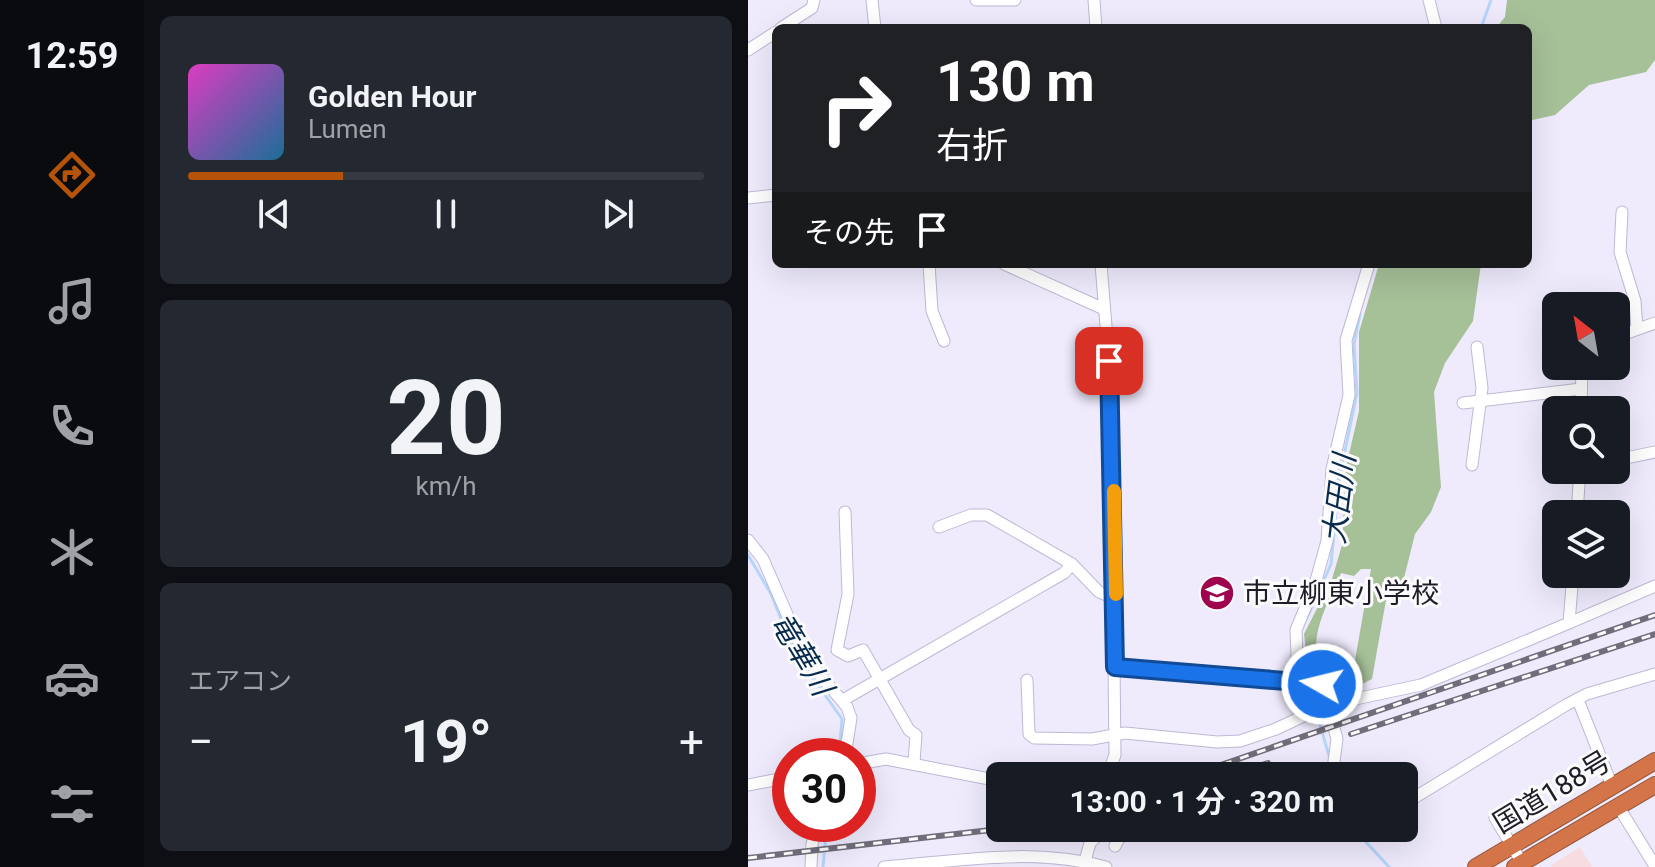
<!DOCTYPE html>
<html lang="ja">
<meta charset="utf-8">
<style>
body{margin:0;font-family:Roboto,"Noto Sans JP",sans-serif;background:#242831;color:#f1f3f6;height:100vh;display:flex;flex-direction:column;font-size:30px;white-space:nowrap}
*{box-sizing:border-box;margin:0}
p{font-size:26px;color:#9ea1a6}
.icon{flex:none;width:44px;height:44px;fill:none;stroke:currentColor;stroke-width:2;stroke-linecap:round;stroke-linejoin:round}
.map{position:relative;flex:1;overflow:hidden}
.drawer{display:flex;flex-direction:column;gap:16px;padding:16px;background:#0d0f14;width:604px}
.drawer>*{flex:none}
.top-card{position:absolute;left:24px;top:24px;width:760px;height:244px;border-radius:12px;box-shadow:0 8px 32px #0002;background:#202124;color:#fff;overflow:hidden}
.needle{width:52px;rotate:329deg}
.controls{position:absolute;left:794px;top:292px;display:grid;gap:16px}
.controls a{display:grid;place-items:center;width:88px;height:88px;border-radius:12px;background:#171b24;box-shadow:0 8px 32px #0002;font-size:40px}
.speed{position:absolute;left:24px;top:738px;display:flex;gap:16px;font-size:40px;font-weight:700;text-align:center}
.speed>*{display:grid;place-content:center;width:104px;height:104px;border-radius:50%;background:#171b24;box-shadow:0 8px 32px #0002;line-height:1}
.speed .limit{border:12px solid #d22;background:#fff;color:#111}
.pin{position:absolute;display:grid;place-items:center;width:68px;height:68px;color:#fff;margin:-34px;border-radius:16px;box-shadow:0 4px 12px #0006}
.me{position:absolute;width:88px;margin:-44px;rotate:278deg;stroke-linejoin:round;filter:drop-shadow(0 0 6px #0008)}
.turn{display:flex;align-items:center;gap:28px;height:168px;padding:0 32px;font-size:36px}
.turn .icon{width:104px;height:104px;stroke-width:2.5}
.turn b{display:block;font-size:56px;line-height:68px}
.then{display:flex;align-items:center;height:76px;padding:0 32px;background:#0003;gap:16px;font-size:30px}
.big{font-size:60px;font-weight:700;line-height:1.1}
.drawer .card{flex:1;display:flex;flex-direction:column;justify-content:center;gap:12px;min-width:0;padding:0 28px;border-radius:12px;background:#242831}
.drawer .dial{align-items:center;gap:0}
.dial b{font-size:104px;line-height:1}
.song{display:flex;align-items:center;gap:24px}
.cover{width:96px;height:96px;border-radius:12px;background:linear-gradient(135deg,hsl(310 70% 55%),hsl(200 70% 35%))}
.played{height:8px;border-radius:4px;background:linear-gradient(90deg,#b45309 30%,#363941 30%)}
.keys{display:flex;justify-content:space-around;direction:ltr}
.heat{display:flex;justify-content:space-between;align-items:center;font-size:44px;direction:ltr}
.trip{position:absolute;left:238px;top:762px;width:432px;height:80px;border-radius:12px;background:#171b24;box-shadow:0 8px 32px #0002;font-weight:700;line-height:80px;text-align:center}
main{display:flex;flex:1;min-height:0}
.tab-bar{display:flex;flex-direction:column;width:144px;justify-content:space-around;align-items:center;background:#090b0e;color:#9ea1a6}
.tab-bar .icon{width:56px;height:56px}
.tab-bar .selected{color:#b45309}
.tab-bar b{font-size:36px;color:#f1f3f6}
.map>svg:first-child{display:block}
.commercial{fill:#f7dce1}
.forest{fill:#a6c098}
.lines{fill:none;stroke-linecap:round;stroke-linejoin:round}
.stream{stroke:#b5d5fa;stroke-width:3}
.minor-casing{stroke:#beb8d5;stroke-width:13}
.highway-casing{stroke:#94563c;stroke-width:18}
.minor{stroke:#fff;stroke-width:11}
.highway{stroke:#d37548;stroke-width:16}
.rail-casing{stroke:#716d7b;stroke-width:6}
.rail{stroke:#fbfbfb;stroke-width:3;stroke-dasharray:9;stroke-linecap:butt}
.route-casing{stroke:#114b97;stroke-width:20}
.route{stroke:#1a73e8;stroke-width:14}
.slow{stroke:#f59e0b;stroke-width:14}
.labels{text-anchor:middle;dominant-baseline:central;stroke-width:6;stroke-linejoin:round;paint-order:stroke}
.poi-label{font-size:28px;fill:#1f1c27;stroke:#fbfbfb;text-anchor:start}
.street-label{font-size:28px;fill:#1f1c27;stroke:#fbfbfb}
.water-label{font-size:30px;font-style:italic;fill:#082a4c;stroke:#fbfbfb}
</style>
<main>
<nav class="tab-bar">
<b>12:59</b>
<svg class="icon selected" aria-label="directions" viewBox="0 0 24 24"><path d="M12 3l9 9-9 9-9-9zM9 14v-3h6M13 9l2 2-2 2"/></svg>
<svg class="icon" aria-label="music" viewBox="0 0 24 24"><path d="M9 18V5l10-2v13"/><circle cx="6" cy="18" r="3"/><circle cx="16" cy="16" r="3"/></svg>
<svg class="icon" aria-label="phone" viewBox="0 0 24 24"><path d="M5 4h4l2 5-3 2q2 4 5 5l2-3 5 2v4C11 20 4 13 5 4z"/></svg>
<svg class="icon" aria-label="climate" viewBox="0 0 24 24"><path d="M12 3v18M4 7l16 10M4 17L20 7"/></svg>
<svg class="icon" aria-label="car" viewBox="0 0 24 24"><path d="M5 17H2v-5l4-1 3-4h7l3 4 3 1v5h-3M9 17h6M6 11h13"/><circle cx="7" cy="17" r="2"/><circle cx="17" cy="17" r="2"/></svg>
<svg class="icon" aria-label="filters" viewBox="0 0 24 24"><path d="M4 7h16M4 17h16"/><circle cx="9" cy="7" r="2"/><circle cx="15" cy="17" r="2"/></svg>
</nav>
<section class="drawer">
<div class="card">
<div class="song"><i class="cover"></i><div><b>Golden Hour</b><p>Lumen</p></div></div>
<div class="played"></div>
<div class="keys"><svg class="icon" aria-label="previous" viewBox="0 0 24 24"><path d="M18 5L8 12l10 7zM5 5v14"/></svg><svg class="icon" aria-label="pause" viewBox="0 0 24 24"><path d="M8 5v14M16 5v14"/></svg><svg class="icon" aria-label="next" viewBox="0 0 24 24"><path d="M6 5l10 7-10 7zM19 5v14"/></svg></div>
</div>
<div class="card dial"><b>20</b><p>km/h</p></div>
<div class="card"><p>エアコン</p>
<div class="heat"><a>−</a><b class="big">19°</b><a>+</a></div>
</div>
</section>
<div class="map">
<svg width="907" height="867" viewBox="0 0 907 867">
<rect width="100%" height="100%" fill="#efebfd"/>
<polygon class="commercial" points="832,847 844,867 803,867 805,864"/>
<g class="forest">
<polygon points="759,0 907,0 907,60 898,72 841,85 807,115 780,121 780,28 748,28 757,17"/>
<path d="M631 264H733L725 321 697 363 686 392 693 487 683 512 667 534 654 586 638 600 624 679 610 686 603 683 623 569H613L606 576 593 573C581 602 557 640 574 670L597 666 595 682 565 673 559 659 556 634 584 579 594 545 598 467 611 411V332Z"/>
</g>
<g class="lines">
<g class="stream">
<polyline points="733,28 743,0"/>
<polyline points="0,555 23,594 46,651 94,719 91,756"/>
<polyline points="559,618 583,564 591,479 609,393 606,344 612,314"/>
<polyline points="554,652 560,680"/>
<polyline points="562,687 567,707"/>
<polyline points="569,714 581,756"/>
<polyline points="608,831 641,867"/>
<polyline points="75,867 79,824"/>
</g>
<g class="minor-casing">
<g id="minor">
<polyline points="124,0 127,28"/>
<polyline points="228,0 267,0"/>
<polyline points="346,0 348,28"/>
<polyline points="681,0 688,28"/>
<polyline points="33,28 64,8 66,0"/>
<polyline points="0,50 28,32"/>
<polyline points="0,198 28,195"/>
<polyline points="874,212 872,252 887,301 889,329"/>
<polyline points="181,264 184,311 196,341"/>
<polyline points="256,264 356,309"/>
<polyline points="353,264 363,388 367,755 359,776"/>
<polyline points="868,337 907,323"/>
<polyline points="715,403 833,389"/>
<polyline points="833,410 834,366"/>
<polyline points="868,460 907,452"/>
<polyline points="724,465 734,388 729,347"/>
<polyline points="97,512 100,594 89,650 100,656 115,650 161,730 168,735 166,762"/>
<polyline points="829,514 832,470"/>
<polyline points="191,527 223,515 239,515 324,564 351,592 368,599"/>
<polyline points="0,540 15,559 58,658 99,707 103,718 97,756"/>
<polyline points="821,623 907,586"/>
<polyline points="367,667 550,679 611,697"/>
<polyline points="550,679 548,630 567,584 579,541 584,469 601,395 598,340 621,264"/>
<polyline points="279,680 281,734 286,738 344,739 377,733 469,742 492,741 528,729 579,705 673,685 821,623 825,574"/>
<polyline points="574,684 589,739 584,776"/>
<polyline points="95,700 316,573 324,564"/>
<polyline points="830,700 864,786"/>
<polyline points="110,764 138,759 252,781"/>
<polyline points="0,785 42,777"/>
<polyline points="656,804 818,705 839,694 907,674"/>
<polyline points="870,806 907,866"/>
<polyline points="747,818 776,866"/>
<polyline points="491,828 544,835 608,828"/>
<polyline points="348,837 367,828"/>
<polyline points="367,846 376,828"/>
<polyline points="337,861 342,843 348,837 342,828"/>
<polyline points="63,867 64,844 70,824"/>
<path d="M136 867C210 861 285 847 358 867"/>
</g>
</g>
<g class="highway-casing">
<g id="highway">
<polyline points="728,867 907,761"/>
<polyline points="767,867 907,785"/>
</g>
</g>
<use href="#minor" class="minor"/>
<use href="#highway" class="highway"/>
<g class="rail-casing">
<g id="rail">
<polyline points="603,734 907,634"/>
<polyline points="441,776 907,615"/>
<polyline points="480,776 520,763"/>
<polyline points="0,858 260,828"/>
</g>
</g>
<use href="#rail" class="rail"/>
</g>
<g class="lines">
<g class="route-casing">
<polyline id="route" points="361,361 367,667 574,684"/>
</g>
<use href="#route" class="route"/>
<polyline class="slow" points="366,491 368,594"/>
</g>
<defs>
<g id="school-disc" transform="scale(1.8)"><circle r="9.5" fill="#9e054e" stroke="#fbfbfb"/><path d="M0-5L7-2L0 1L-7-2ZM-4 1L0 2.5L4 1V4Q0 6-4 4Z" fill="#fff"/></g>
</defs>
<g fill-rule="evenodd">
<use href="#school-disc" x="469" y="593"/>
</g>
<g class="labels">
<g class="poi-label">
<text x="495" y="593">市立柳東小学校</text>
</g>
<g class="street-label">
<text transform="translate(804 792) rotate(-31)">国道188号</text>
</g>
<g class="water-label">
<text transform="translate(591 499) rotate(-83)">大田川</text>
<text transform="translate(54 654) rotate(59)">竜華川</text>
</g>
</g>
</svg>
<div class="controls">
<a><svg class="needle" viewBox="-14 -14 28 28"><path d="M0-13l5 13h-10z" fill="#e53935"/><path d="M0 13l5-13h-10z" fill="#9ea1a6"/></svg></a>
<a><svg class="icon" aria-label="search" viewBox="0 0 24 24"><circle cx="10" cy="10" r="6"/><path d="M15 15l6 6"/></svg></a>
<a><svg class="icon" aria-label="layers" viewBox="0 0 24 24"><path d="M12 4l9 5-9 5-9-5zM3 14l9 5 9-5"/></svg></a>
</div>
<div class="speed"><div class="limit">30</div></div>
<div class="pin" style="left:361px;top:361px;background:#d93025"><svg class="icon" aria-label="arrive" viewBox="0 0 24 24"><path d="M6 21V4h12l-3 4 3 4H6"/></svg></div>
<svg class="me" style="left:574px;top:684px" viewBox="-20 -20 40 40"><circle r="17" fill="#1a73e8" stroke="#fff" stroke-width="3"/><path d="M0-11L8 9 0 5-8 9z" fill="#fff"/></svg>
<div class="trip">13:00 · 1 分 · 320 m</div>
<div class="top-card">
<div class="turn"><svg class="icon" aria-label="right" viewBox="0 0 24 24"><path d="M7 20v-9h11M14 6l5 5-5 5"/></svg><div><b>130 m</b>右折</div></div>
<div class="then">その先<svg class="icon" aria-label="arrive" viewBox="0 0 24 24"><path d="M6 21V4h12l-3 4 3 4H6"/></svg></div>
</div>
</div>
</main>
